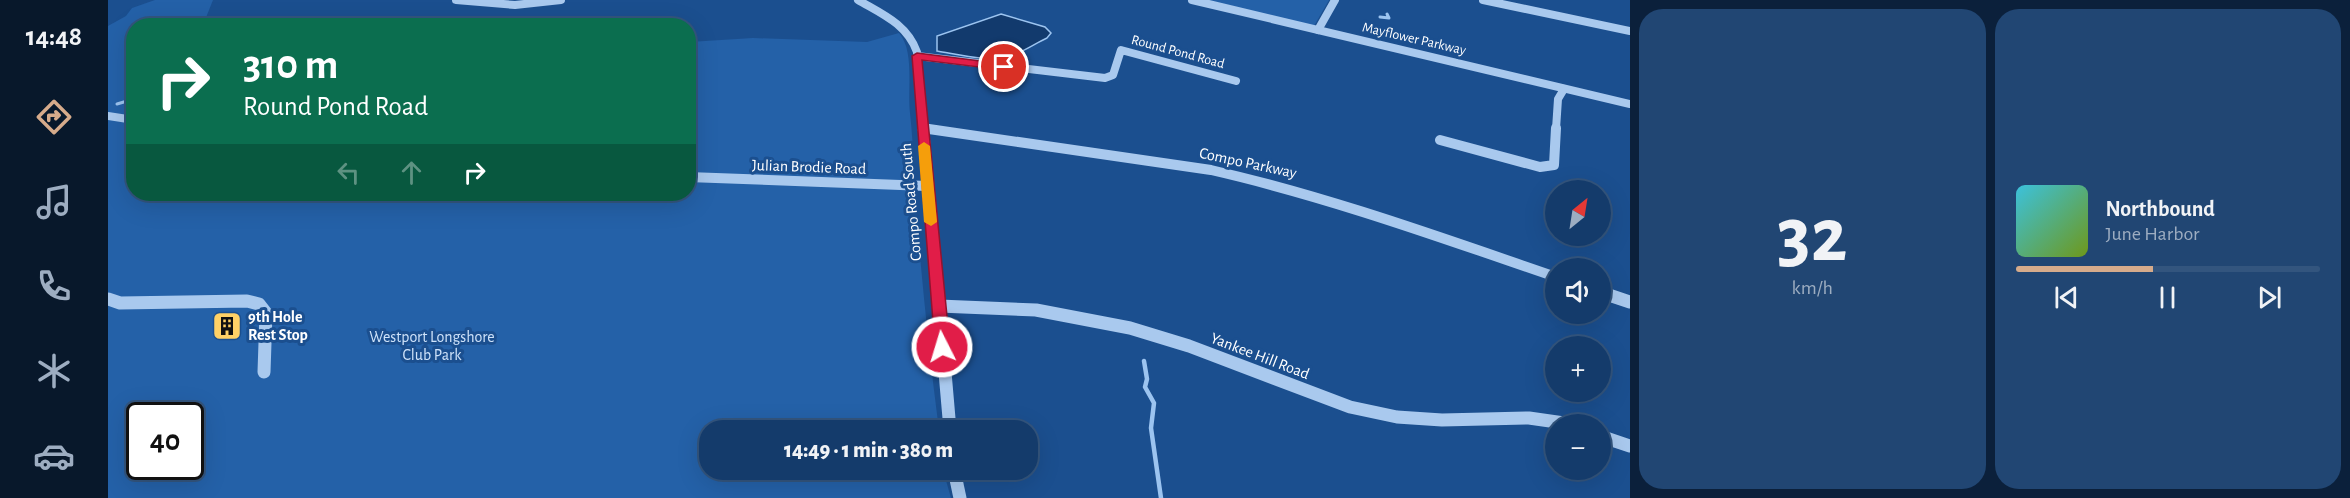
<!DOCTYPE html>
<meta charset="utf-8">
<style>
body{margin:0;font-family:"Alegreya Sans",sans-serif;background:#214673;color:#f1f3f6;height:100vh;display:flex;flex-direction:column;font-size:22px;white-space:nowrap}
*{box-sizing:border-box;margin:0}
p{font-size:20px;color:#9dadc1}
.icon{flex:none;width:33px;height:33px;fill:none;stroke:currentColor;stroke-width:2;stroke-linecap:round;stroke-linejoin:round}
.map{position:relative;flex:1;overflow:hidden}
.details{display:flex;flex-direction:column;gap:9px;padding:9px;background:#0b203b;width:720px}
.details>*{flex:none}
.top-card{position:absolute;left:18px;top:18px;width:570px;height:183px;border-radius:24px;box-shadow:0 6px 24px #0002,0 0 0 2px #33557e;background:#0b6e4f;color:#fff;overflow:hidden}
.needle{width:39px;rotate:30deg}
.fabs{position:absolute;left:1437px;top:180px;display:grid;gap:12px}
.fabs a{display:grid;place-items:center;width:66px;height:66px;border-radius:50%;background:#143b6b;box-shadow:0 6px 24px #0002,0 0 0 2px #33557e;font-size:30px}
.speed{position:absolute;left:18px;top:402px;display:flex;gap:12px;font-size:30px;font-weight:700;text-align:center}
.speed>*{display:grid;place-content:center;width:78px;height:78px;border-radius:50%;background:#143b6b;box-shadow:0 6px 24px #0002,0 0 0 2px #33557e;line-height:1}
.speed .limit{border:3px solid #111;border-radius:9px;background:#fff;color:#111}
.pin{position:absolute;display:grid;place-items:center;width:51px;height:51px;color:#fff;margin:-26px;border:3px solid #fff;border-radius:50%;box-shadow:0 2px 6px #0007}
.me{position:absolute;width:66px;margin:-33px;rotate:355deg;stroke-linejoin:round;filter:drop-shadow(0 0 4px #0008)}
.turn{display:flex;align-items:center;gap:21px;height:126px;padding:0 18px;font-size:27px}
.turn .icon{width:78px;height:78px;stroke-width:2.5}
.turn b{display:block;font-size:42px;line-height:51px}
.lanes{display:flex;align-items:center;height:57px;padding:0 18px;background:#0003;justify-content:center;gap:30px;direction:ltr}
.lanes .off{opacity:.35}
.details .tile{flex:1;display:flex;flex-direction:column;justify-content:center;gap:9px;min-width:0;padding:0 21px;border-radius:24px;background:#214673}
.details .dial{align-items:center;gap:0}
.dial b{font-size:78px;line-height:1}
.song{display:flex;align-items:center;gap:18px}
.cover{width:72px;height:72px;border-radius:9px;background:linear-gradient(135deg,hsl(190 70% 55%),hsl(80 70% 35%))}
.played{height:6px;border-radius:3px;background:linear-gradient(90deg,#d6ab8b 45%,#33557e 45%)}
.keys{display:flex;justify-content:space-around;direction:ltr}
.details .tiles{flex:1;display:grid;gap:9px;grid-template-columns:repeat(2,1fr)}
.trip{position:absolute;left:591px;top:420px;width:339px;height:60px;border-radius:24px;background:#143b6b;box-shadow:0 6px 24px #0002,0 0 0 2px #33557e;font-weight:800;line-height:60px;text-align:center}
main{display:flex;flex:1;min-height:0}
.tab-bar{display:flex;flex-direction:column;width:108px;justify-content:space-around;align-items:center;background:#08182b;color:#9dadc1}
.tab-bar .icon{width:42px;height:42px}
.tab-bar .selected{color:#d6ab8b}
.tab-bar b{font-size:27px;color:#f1f3f6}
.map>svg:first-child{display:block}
.green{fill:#2461a8;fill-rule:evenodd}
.water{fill:#123a6d;stroke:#9cc4f0;stroke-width:1.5}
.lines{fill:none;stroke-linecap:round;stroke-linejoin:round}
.stream-far1{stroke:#9cc4f0;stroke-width:3}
.stream{stroke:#9cc4f0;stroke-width:4.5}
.minor-far2{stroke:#a9c9ee;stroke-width:8}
.minor-far1{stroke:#a9c9ee;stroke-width:10}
.minor{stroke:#a9c9ee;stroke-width:13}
.route{fill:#e11d48;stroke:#92132f;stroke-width:1.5}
.slow{fill:#f59e0b}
.labels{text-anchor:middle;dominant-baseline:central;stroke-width:6;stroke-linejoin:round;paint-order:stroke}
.far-street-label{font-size:14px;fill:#fff;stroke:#1b4f8f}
.street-label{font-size:16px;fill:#fff;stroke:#1b4f8f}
.poi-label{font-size:16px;font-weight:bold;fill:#fff;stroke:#1b4f8f;text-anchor:start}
.park-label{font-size:16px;fill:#cfe3fa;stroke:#1b4f8f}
</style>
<main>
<nav class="tab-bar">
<b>14:48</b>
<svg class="icon selected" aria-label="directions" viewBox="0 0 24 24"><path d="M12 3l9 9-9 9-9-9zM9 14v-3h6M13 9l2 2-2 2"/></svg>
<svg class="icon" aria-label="music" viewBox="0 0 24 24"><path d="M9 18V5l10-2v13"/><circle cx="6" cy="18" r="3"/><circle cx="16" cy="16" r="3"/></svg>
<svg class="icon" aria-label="phone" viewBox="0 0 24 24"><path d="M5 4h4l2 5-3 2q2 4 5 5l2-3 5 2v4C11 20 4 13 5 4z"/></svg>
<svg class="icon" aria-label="climate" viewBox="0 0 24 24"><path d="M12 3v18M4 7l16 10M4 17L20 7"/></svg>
<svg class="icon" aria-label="car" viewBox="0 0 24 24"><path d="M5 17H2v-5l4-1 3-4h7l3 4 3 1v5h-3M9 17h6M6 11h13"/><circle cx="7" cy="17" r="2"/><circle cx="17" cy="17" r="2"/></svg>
</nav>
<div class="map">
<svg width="1522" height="498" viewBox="0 0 1522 498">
<rect width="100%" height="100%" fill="#1b4f8f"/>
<g class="green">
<path d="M47 0H105L97 20 127 21 146 25 26 26V194H580L581 42 645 38 759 42 791 33C807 51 799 90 802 113 806 149 806 186 809 222 815 292 822 361 831 430H602V470H835L843 498H0V26L18 16 24 8ZM32 416H82V466H32Z"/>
<polygon points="1099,0 1221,0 1206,26"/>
</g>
<path class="water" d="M893 14 937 27 943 33 939 38C928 43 917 51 905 55 882 63 853 55 829 51V36Z"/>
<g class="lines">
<g class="stream-far1">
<polyline points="1272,17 1281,18 1279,14"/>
<polyline points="9,104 26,99"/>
</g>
<polyline class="stream" points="1036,361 1039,379 1037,387 1046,403 1043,428 1053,498"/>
<g class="minor-far2">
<polyline points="348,0 407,5 453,0"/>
<path d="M750 0C774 14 799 24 809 52L816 129"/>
<polyline points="1084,0 1522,104"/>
<polyline points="1375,0 1522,31"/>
<polyline points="1210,30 1227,0"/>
<polyline points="809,56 997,78 1005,75 1013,50 1128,81"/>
<polyline points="0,116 26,120"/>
<polyline points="814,128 822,129"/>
<polyline points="1448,129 1450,99 1456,89"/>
</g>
<g class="minor-far1">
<path d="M814 128 1103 170C1221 197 1334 238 1448 277"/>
<polyline points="816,128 830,292"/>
<polyline points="1332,140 1432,167 1446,165 1448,128"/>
<polyline points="580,177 819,186"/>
</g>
<g class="minor">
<polyline points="830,291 842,430"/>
<polyline points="1492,292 1522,302"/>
<polyline points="0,299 12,303 139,301 151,304 158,313 156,372"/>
<polyline points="831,306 928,310 1022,328 1081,346 1242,407 1289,417 1334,420 1421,418 1463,424"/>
<polyline points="1492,436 1522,446"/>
<polyline points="846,470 852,498"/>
</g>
</g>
<polygon class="route" points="809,53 896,64 902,67 896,70 814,60 842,347 834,353 827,347 804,56"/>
<polygon class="slow" points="816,142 822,146 829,222 823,226 816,222 810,146"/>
<defs>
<g id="building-square" transform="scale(1.5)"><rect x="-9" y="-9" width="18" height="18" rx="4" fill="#ffd166" stroke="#1b4f8f"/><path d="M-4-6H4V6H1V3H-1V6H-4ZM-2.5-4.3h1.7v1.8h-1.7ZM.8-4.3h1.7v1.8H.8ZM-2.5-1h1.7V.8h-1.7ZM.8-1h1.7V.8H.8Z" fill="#111"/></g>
</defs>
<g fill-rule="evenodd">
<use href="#building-square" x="119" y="326"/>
</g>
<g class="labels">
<g class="far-street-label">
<text transform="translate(1306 39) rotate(13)">Mayflower Parkway</text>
<text transform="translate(1070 52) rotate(15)">Round Pond Road</text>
</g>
<g class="street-label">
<text transform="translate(1140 163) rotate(12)">Compo Parkway</text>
<text transform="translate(701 167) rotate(2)">Julian Brodie Road</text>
<text transform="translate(803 202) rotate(-95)">Compo Road South</text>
<text transform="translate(1152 356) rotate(21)">Yankee Hill Road</text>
</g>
<g class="poi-label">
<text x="140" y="317">9th Hole<tspan x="140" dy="18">Rest Stop</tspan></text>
</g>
<g class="park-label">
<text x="324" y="337">Westport Longshore<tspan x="324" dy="18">Club Park</tspan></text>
</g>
</g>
</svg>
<div class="fabs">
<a><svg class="needle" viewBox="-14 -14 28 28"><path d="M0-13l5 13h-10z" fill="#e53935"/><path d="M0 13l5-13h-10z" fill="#9dadc1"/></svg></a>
<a><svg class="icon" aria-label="sound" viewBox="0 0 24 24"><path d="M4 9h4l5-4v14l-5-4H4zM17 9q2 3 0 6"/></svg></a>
<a>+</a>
<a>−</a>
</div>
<div class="speed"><div class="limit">40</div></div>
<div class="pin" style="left:896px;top:67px;background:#d93025"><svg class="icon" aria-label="arrive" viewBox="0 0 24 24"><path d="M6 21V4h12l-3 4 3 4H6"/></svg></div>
<svg class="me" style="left:834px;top:347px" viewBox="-20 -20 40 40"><circle r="17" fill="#e11d48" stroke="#fff" stroke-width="3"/><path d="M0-11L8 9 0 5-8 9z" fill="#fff"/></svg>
<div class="trip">14:49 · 1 min · 380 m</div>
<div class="top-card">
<div class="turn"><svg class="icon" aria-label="right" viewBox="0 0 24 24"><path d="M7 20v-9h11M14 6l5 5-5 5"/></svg><div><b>310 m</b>Round Pond Road</div></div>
<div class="lanes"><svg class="icon off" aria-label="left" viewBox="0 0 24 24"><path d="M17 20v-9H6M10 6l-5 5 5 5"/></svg><svg class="icon off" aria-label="ahead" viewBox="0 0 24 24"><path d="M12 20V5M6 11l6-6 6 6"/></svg><svg class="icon" aria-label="right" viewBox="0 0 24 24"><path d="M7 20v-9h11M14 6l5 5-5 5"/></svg></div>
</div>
</div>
<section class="details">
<div class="tiles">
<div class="tile dial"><b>32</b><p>km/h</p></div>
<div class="tile">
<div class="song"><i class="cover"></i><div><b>Northbound</b><p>June Harbor</p></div></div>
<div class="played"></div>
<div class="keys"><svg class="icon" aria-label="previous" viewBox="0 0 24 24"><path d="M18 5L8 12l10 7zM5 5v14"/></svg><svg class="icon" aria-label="pause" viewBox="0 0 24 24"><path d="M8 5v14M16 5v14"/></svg><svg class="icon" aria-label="next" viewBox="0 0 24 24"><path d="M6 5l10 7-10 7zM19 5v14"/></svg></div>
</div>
</div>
</section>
</main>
